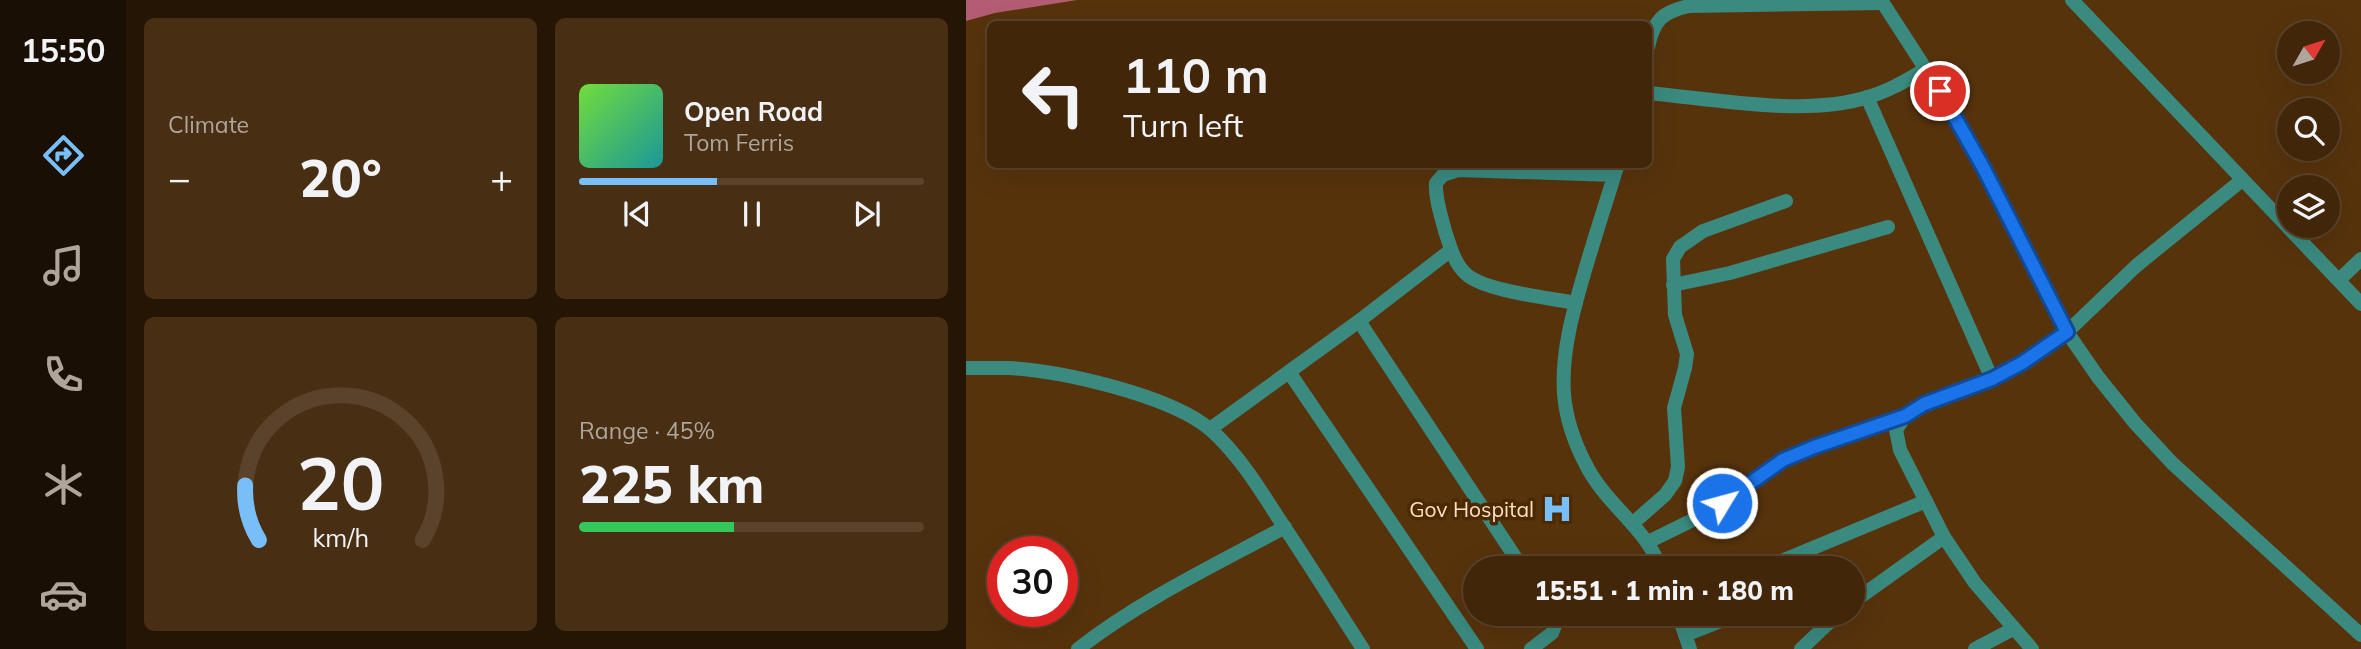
<!DOCTYPE html>
<meta charset="utf-8">
<style>
body{margin:0;font-family:Mulish,sans-serif;background:#482e12;color:#f1f3f6;height:100vh;display:flex;flex-direction:column;font-size:26px;white-space:nowrap}
*{box-sizing:border-box;margin:0}
p{font-size:23px;color:#aea59c}
.icon{flex:none;width:38px;height:38px;fill:none;stroke:currentColor;stroke-width:2;stroke-linecap:round;stroke-linejoin:round}
.map{position:relative;flex:1;overflow:hidden}
.details{display:flex;flex-direction:column;gap:18px;padding:18px;background:#241505;width:840px}
.details>*{flex:none}
.top-card{position:absolute;left:21px;top:21px;width:665px;height:147px;border-radius:10px;box-shadow:0 7px 28px #0002,0 0 0 2px #5a432a;background:#412609;color:#f1f3f6;overflow:hidden}
.needle{width:46px;rotate:51deg}
.buttons{position:absolute;left:1311px;top:21px;display:grid;gap:14px}
.buttons a{display:grid;place-items:center;width:63px;height:63px;border-radius:50%;background:#412609;box-shadow:0 7px 28px #0002,0 0 0 2px #5a432a;font-size:35px}
.speed{position:absolute;left:21px;top:536px;display:flex;gap:14px;font-size:35px;font-weight:700;text-align:center}
.speed>*{display:grid;place-content:center;width:91px;height:91px;border-radius:50%;background:#412609;box-shadow:0 7px 28px #0002,0 0 0 2px #5a432a;line-height:1}
.speed .limit{border:10px solid #d22;background:#fff;color:#111}
.pin{position:absolute;display:grid;place-items:center;width:60px;height:60px;color:#fff;margin:-30px;border:4px solid #fff;border-radius:50%;box-shadow:0 2px 7px #0007}
.me{position:absolute;width:77px;margin:-38px;rotate:53deg;stroke-linejoin:round;filter:drop-shadow(0 0 5px #0008)}
.turn{display:flex;align-items:center;gap:24px;height:147px;padding:0 21px;font-size:32px}
.turn .icon{width:91px;height:91px;stroke-width:2.5}
.turn b{display:block;font-size:49px;line-height:60px}
.big{font-size:52px;font-weight:800;line-height:1.1}
.details .widget{flex:1;display:flex;flex-direction:column;justify-content:center;gap:10px;min-width:0;padding:0 24px;border-radius:10px;background:#482e12}
.details .dial{align-items:center;gap:0}
.dial svg{height:182px;overflow:visible;fill:none;stroke:#5a432a;stroke-width:7;stroke-linecap:round;text-anchor:middle}
.dial text{fill:#f1f3f6;stroke:none}
.song{display:flex;align-items:center;gap:21px}
.cover{width:84px;height:84px;border-radius:10px;background:linear-gradient(135deg,hsl(100 70% 55%),hsl(180 70% 35%))}
.played{height:7px;border-radius:4px;background:linear-gradient(90deg,#78bff7 40%,#5a432a 40%)}
.keys{display:flex;justify-content:space-around;direction:ltr}
.heat{display:flex;justify-content:space-between;align-items:center;font-size:38px;direction:ltr}
.charge{height:10px;border-radius:5px;background:linear-gradient(90deg,#34c759 45%,#5a432a 0)}
.details .tiles{flex:1;display:grid;gap:18px;grid-template-columns:repeat(2,1fr)}
.trip{position:absolute;left:497px;top:556px;width:402px;height:70px;border-radius:35px;background:#412609;box-shadow:0 7px 28px #0002,0 0 0 2px #5a432a;font-weight:800;line-height:70px;text-align:center}
main{display:flex;flex:1;min-height:0}
.tab-bar{display:flex;flex-direction:column;width:126px;justify-content:space-around;align-items:center;background:#1a0f04;color:#aea59c}
.tab-bar .icon{width:49px;height:49px}
.tab-bar .current{color:#78bff7}
.tab-bar b{font-size:32px;color:#f1f3f6}
.map>svg:first-child{display:block}
.water{fill:#b45c74}
.lines{fill:none;stroke-linecap:round;stroke-linejoin:round}
.street{stroke:#3a8a7f;stroke-width:14}
.route-casing{stroke:#114b97;stroke-width:18}
.route{stroke:#1a73e8;stroke-width:12}
.labels{text-anchor:middle;dominant-baseline:central;stroke-width:7;stroke-linejoin:round;paint-order:stroke}
.poi-label{font-size:21px;fill:#fbdec5;stroke:#4c2900;text-anchor:end}
</style>
<main>
<nav class="tab-bar">
<b>15:50</b>
<svg class="icon current" aria-label="directions" viewBox="0 0 24 24"><path d="M12 3l9 9-9 9-9-9zM9 14v-3h6M13 9l2 2-2 2"/></svg>
<svg class="icon" aria-label="music" viewBox="0 0 24 24"><path d="M9 18V5l10-2v13"/><circle cx="6" cy="18" r="3"/><circle cx="16" cy="16" r="3"/></svg>
<svg class="icon" aria-label="phone" viewBox="0 0 24 24"><path d="M5 4h4l2 5-3 2q2 4 5 5l2-3 5 2v4C11 20 4 13 5 4z"/></svg>
<svg class="icon" aria-label="climate" viewBox="0 0 24 24"><path d="M12 3v18M4 7l16 10M4 17L20 7"/></svg>
<svg class="icon" aria-label="car" viewBox="0 0 24 24"><path d="M5 17H2v-5l4-1 3-4h7l3 4 3 1v5h-3M9 17h6M6 11h13"/><circle cx="7" cy="17" r="2"/><circle cx="17" cy="17" r="2"/></svg>
</nav>
<section class="details">
<div class="tiles">
<div class="widget"><p>Climate</p>
<div class="heat"><a>−</a><b class="big">20°</b><a>+</a></div>
</div>
<div class="widget">
<div class="song"><i class="cover"></i><div><b>Open Road</b><p>Tom Ferris</p></div></div>
<div class="played"></div>
<div class="keys"><svg class="icon" aria-label="previous" viewBox="0 0 24 24"><path d="M18 5L8 12l10 7zM5 5v14"/></svg><svg class="icon" aria-label="pause" viewBox="0 0 24 24"><path d="M8 5v14M16 5v14"/></svg><svg class="icon" aria-label="next" viewBox="0 0 24 24"><path d="M6 5l10 7-10 7zM19 5v14"/></svg></div>
</div>
<div class="widget dial"><svg viewBox="0 0 100 80">
<path d="M14 69A42 42 0 1 1 86 69"/>
<path d="M14 69A42 42 0 0 1 8 45" stroke="#78bff7"/>
<text x="50" y="56" font-size="32" font-weight="700">20</text>
<text x="50" y="72" font-size="11">km/h</text>
</svg></div>
<div class="widget"><p>Range · 45%</p><b class="big">225 km</b><div class="charge"></div></div>
</div>
</section>
<div class="map">
<svg width="1395" height="649" viewBox="0 0 1395 649">
<rect width="100%" height="100%" fill="#57330c"/>
<polygon class="water" points="0,0 111,0 29,13 0,21"/>
<g class="lines">
<g class="street">
<polyline points="915,0 988,113 1101,332 1132,377 1169,423 1206,463 1395,635"/>
<polyline points="1106,0 1395,304"/>
<path d="M682 47C688 20 696 12 723 6L916 3"/>
<path d="M682 93C748 99 839 117 902 97 923 91 941 80 960 69"/>
<polyline points="901,97 1026,379"/>
<path d="M652 164C641 199 630 233 620 267 608 308 595 351 598 394 600 418 609 444 620 465 641 506 679 526 695 569"/>
<polyline points="1373,280 1395,259"/>
<polyline points="707,285 764,273 922,227"/>
<path d="M610 303C584 298 518 291 500 274 488 263 484 246 479 231 475 215 469 199 470 183L477 175 492 170 648 175"/>
<polyline points="393,321 557,569"/>
<path d="M0 368C14 368 29 368 43 368 96 371 204 395 245 430 273 455 293 488 313 519 342 562 369 606 397 649"/>
<polyline points="323,372 511,649"/>
<polyline points="244,429 393,321 485,250"/>
<polyline points="666,524 699,495 709,481 712,467 708,408 719,368 721,354 709,315 707,259 714,247 737,231 820,201"/>
<polyline points="682,542 741,513 817,460 848,447 939,416"/>
<polyline points="806,569 818,560 960,501"/>
<polyline points="887,602 978,537"/>
<polyline points="712,614 724,649"/>
<polyline points="719,635 773,614"/>
<path d="M112 649C175 600 249 565 319 527"/>
<polyline points="565,649 586,633 590,623 586,614"/>
<polyline points="835,649 872,614"/>
<polyline points="1009,649 1047,629"/>
<polyline points="1066,649 1009,583 978,537 934,450 930,430 939,416 959,404 1026,379 1056,363 1101,332 1170,266 1276,180"/>
</g>
</g>
<g class="lines">
<g class="route-casing">
<polyline id="route" points="756,503 817,460 848,447 939,416 958,404 1026,379 1056,363 1101,332 1017,167 974,91"/>
</g>
<use href="#route" class="route"/>
</g>
<defs>
<g id="hospital-bare" transform="scale(2.415)"><path d="M-5-5h3v3.5h4V-5h3V5h-3V1.5h-4V5h-3Z" fill="#78bff7" stroke="#4c2900" stroke-width="2.5" paint-order="stroke"/></g>
</defs>
<g fill-rule="evenodd">
<use href="#hospital-bare" x="591" y="509"/>
</g>
<g class="labels">
<g class="poi-label">
<text x="568" y="509">Gov Hospital</text>
</g>
</g>
</svg>
<div class="buttons">
<a><svg class="needle" viewBox="-14 -14 28 28"><path d="M0-13l5 13h-10z" fill="#e53935"/><path d="M0 13l5-13h-10z" fill="#aea59c"/></svg></a>
<a><svg class="icon" aria-label="search" viewBox="0 0 24 24"><circle cx="10" cy="10" r="6"/><path d="M15 15l6 6"/></svg></a>
<a><svg class="icon" aria-label="layers" viewBox="0 0 24 24"><path d="M12 4l9 5-9 5-9-5zM3 14l9 5 9-5"/></svg></a>
</div>
<div class="speed"><div class="limit">30</div></div>
<div class="pin" style="left:974px;top:91px;background:#d93025"><svg class="icon" aria-label="arrive" viewBox="0 0 24 24"><path d="M6 21V4h12l-3 4 3 4H6"/></svg></div>
<svg class="me" style="left:756px;top:503px" viewBox="-20 -20 40 40"><circle r="17" fill="#1a73e8" stroke="#fff" stroke-width="3"/><path d="M0-11L8 9 0 5-8 9z" fill="#fff"/></svg>
<div class="trip">15:51 · 1 min · 180 m</div>
<div class="top-card">
<div class="turn"><svg class="icon" aria-label="left" viewBox="0 0 24 24"><path d="M17 20v-9H6M10 6l-5 5 5 5"/></svg><div><b>110 m</b>Turn left</div></div>
</div>
</div>
</main>
